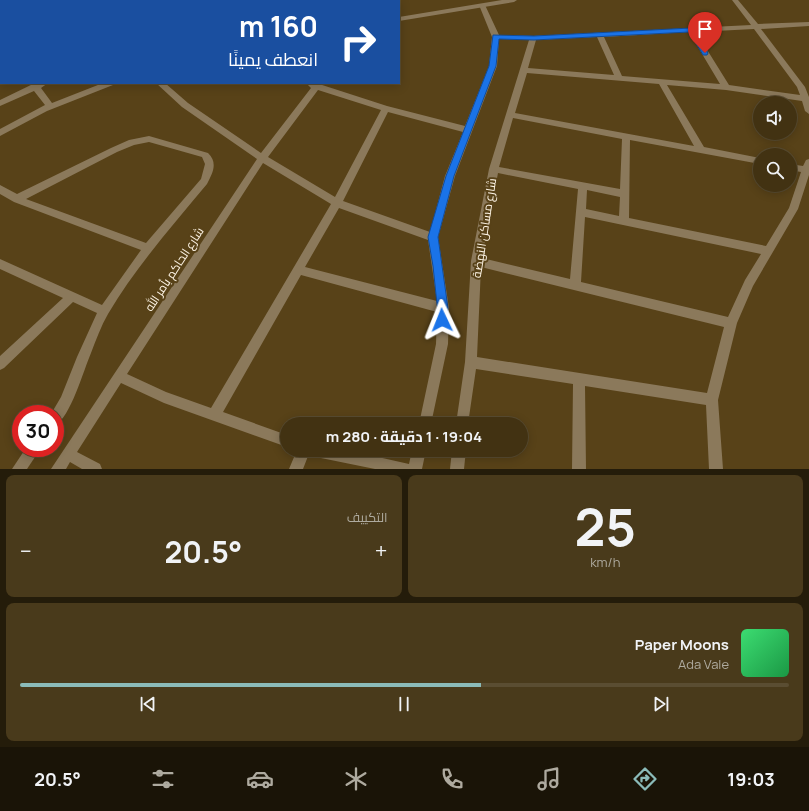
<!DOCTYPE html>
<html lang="ar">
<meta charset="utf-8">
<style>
body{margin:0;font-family:Manrope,Cairo,sans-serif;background:#493a1b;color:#f1f3f6;direction:rtl;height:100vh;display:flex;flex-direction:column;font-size:15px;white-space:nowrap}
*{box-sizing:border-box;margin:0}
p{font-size:13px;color:#aeaa9f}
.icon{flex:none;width:22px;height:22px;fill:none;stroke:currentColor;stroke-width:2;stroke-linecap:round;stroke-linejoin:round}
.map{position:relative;height:469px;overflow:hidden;direction:ltr}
.sheet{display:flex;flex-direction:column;gap:6px;padding:6px;background:#241c0a;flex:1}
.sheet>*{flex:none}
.banner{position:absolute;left:0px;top:0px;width:400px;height:84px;box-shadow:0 2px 10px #0003,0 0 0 1px #5a4d32;direction:rtl;background:#1a4fa0;color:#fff;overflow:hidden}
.tools{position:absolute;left:753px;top:96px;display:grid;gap:8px}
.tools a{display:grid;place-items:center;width:44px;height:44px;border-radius:50%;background:#423212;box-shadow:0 2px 10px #0003,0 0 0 1px #5a4d32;font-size:20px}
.speed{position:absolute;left:12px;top:405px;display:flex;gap:8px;font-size:20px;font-weight:700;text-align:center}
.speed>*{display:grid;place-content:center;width:52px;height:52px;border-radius:50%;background:#423212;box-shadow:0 2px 10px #0003,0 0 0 1px #5a4d32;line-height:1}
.speed .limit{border:6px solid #d22;background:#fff;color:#111}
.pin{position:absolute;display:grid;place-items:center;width:34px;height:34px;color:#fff;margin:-41px -17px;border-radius:50% 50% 50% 0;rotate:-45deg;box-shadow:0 0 4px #0007}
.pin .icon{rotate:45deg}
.me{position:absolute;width:44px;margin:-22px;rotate:358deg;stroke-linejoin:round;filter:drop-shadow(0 0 3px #0008)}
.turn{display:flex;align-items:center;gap:14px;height:84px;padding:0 16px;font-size:18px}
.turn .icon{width:52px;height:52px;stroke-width:2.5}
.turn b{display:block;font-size:28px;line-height:34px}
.big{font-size:30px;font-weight:700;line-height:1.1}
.sheet .widget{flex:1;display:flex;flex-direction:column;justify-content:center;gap:6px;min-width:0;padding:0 14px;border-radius:8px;background:#493a1b}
.sheet .dial{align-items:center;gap:0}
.dial b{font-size:52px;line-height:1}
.song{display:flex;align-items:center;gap:12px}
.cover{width:48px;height:48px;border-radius:6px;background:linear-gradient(135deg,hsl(140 70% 55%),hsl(140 70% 35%))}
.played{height:4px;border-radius:2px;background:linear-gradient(90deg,#8bbbb9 60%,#5a4d32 60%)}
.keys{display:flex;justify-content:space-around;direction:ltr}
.heat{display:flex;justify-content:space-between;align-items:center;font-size:22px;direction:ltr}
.sheet .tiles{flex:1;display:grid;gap:6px;grid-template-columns:1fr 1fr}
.widget:last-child{grid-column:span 2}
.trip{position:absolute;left:280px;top:417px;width:248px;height:40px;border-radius:20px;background:#423212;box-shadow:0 2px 10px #0003,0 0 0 1px #5a4d32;font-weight:700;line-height:40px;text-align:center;direction:rtl}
.dock{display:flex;height:64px;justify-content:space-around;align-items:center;background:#1a1407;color:#aeaa9f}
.dock .icon{width:28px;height:28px}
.dock .current{color:#8bbbb9}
.dock b{font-size:18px;color:#f1f3f6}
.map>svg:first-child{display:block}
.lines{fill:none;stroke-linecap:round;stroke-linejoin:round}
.minor{fill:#8b795b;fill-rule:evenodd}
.tertiary{fill:#8b795b;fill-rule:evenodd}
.wall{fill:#84652d}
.building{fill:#997634;stroke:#6b5324}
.route{fill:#1a73e8;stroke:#114b97}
.labels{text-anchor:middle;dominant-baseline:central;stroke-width:4;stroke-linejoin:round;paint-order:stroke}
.street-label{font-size:12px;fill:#fdf4e5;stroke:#584218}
</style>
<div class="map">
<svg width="809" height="469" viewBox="0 0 809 469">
<rect width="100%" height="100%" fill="#584218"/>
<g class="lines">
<g class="minor">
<path d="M732 0H738L758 24 809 22V26L761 29 805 87 809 97V114L805 111 802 101 726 90 667 85 704 147 760 158V164L630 140 629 218 766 246 789 208 801 172 790 170V164L803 166 806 160 809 159V175L798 209 753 286 737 323 718 400 723 469H709L706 405 585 386 586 469H572L573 384 476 369 468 424H456L465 362 471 261 489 169 529 40 499 39 497 66 455 176 438 237 449 308 448 344 431 424H419L436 344 437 312 301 275 223 412 287 435V447L164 403 121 383 77 452 100 464 102 469H82L70 462 66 469H51L257 159 182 107 156 83H165L188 103 261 153 311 88 306 83H316L387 106 465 126 489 66 492 37 479 5 480 4 485 5 499 35 533 36 751 25ZM754 29 797 87 800 95 729 85 696 32ZM689 32 720 84 622 76 604 37ZM597 37 614 75 528 68 536 40ZM527 73 659 84 694 146 515 113ZM318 90 381 110 335 197 268 157ZM388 112 463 132 445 176 430 232 343 201ZM513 118 622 139 620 189 499 167ZM263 163 331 204 211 408 166 392 127 374ZM498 173 578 189 570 279 482 258ZM587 190 620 197 619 216 586 209ZM339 208 428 240 437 301 305 267ZM585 217 761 254 745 280 728 317 581 282ZM481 267 724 327 707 393 477 357Z"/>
<path d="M149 136 208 153C218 163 213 172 207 184 173 225 135 268 108 314 101 326 96 340 91 353 84 369 70 419 55 425V414H51L61 397 77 357 97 313 73 302 4 368 0 370V356L63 298 0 269V259L102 305 141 250 14 202 0 194V185L17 194 111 148 129 140ZM149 142 202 157 205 164 201 179 146 243 26 199 117 152 134 145Z"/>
<polygon points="26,448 41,448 27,469 12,469"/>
<polygon points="297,450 347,450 409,464 412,450 426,450 422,469 375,469 316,457 311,455 310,451 303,469 289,469"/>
<polygon points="452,450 466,450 464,469 450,469"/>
</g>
<g class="tertiary">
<polygon points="371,0 384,0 371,1"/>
<polygon points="502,0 517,0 514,2 399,21 399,17"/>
<polygon points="35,83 48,83 41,88 52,103 103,83 114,83 113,85 47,111 0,136 0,129 45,105 34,91 0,106 0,100"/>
</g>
</g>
<polygon class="wall" points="0,0 1,1 1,22 0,22"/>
<polygon class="building" points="0,0 30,0 29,1 1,1 1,15 0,14"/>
<polygon class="route" points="691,28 694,30 708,53 707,55 703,55 689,32 534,40 499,39 496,66 454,176 438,237 448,308 446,323 442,325 439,323 433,266 428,237 446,176 489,66 493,35 534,36"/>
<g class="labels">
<g class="street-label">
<text transform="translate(484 228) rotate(-81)">شارع مساكن النهضة</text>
<text transform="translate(174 269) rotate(-57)">شارع الحاكم بأمر الله</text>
</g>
</g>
</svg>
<div class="tools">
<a><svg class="icon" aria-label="sound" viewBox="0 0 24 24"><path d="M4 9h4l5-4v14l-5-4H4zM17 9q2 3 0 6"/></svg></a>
<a><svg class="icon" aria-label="search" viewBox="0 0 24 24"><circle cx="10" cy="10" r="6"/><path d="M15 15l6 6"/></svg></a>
</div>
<div class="speed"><div class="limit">30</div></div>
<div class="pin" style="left:705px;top:53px;background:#d93025"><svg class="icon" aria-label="arrive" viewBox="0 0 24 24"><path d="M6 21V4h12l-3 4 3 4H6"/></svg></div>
<svg class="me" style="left:442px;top:320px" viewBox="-20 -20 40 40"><path d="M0-17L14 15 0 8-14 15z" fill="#1a73e8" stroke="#fff" stroke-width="4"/></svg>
<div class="trip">19:04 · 1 دقيقة · 280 m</div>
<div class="banner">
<div class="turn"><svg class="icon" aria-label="right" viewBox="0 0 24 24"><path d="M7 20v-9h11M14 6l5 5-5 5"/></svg><div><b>160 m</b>انعطف يمينًا</div></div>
</div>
</div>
<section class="sheet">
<div class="tiles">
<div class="widget dial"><b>25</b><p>km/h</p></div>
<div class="widget"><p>التكييف</p>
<div class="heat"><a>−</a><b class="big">20.5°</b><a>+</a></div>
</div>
<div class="widget">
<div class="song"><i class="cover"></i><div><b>Paper Moons</b><p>Ada Vale</p></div></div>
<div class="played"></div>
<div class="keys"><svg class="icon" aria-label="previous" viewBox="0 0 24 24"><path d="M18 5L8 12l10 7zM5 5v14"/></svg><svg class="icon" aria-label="pause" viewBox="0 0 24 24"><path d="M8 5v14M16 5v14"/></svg><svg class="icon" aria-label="next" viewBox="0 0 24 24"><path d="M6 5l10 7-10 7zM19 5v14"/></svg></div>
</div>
</div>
</section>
<nav class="dock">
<b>19:03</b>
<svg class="icon current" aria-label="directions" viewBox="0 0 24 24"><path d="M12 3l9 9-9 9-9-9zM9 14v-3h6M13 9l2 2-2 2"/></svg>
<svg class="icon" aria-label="music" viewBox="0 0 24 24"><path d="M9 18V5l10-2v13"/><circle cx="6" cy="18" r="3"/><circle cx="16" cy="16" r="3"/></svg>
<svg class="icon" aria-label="phone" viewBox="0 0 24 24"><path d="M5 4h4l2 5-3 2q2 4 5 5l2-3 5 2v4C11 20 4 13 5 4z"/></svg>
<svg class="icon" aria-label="climate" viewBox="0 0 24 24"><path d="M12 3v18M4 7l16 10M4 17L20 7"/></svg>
<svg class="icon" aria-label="car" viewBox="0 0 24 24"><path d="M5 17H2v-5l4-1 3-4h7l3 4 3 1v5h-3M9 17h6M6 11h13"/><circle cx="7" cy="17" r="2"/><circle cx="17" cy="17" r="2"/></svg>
<svg class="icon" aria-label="filters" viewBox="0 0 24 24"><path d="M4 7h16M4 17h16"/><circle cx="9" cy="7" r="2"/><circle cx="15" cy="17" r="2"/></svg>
<b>20.5°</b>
</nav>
